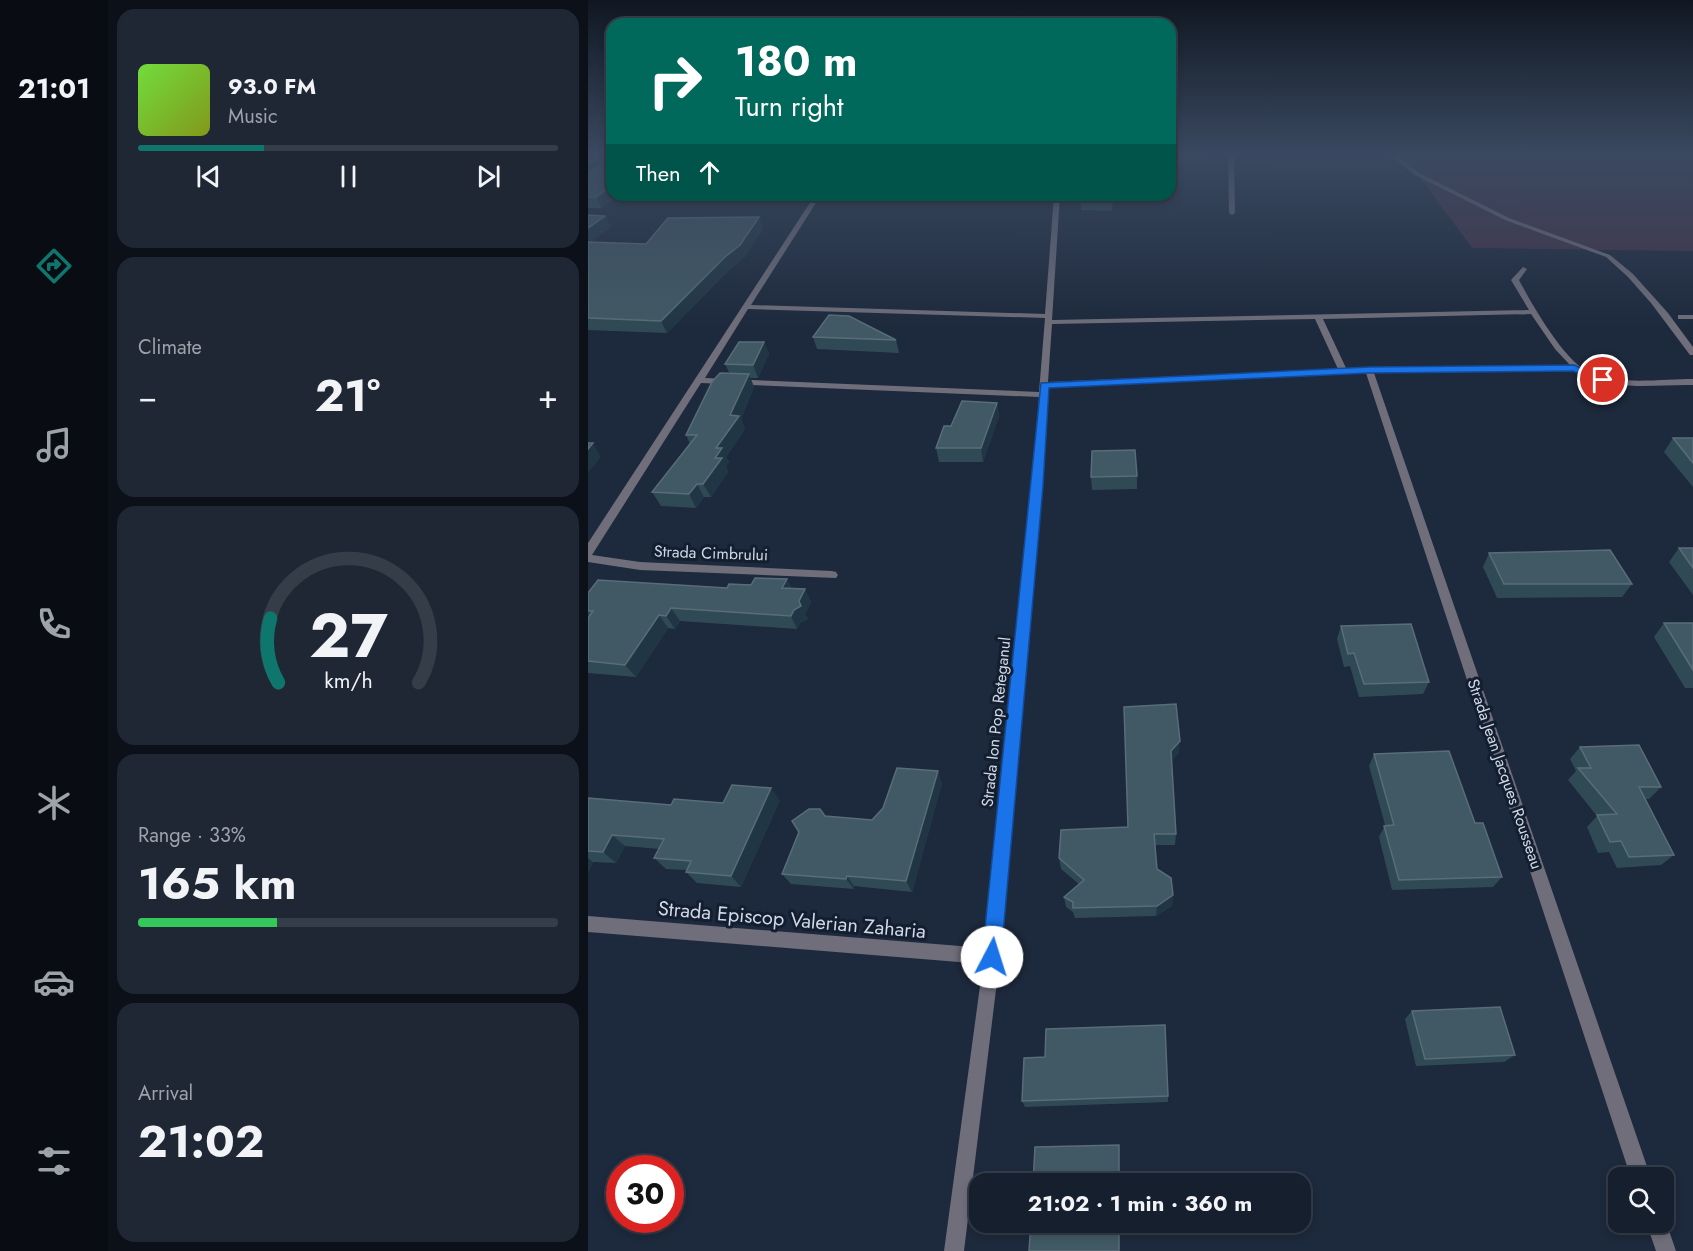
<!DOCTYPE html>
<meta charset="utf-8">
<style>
body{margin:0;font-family:Jost,sans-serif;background:#1f2735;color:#f1f3f6;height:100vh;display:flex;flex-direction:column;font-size:22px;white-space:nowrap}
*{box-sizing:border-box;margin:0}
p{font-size:20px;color:#9ea2aa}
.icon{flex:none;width:33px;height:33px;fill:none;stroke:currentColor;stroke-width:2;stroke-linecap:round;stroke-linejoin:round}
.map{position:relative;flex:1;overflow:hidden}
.panel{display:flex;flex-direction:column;gap:9px;padding:9px;background:#0c1119;width:480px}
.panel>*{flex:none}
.banner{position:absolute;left:18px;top:18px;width:570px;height:183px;border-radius:18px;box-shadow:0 3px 9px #0003,0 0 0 2px #353d49;background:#00695c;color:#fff;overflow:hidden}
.tools{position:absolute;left:1020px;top:1167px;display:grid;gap:12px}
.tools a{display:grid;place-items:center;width:66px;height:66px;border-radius:12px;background:#161f2d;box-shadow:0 3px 9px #0003,0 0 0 2px #353d49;font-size:30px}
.speed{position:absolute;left:18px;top:1155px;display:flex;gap:12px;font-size:30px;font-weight:700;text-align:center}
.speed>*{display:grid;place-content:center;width:78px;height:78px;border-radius:50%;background:#161f2d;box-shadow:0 3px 9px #0003,0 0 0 2px #353d49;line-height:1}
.speed .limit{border:9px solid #d22;background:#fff;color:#111}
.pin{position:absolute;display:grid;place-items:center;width:51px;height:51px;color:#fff;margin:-26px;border:3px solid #fff;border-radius:50%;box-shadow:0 2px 6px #0007}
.me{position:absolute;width:66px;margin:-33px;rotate:5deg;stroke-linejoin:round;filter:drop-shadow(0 0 4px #0008)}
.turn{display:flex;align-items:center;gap:21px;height:126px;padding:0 30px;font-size:27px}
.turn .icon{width:78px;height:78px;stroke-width:2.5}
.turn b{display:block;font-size:42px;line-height:51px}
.then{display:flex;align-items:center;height:57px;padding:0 30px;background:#0003;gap:12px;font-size:22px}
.big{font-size:45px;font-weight:700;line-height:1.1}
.panel .card{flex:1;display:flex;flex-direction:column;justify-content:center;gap:9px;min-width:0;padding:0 21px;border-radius:18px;background:#1f2735}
.panel .dial{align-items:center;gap:0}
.dial svg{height:156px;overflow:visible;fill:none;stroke:#353d49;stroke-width:7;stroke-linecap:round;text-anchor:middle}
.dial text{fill:#f1f3f6;stroke:none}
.song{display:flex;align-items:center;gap:18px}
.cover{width:72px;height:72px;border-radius:9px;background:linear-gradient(135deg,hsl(100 70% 55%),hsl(70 70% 35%))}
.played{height:6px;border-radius:3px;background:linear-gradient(90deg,#0f766e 30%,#353d49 30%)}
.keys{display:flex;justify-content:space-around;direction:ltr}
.heat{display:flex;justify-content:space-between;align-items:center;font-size:33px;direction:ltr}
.charge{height:9px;border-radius:4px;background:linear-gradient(90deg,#34c759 33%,#353d49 0)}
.trip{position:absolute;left:381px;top:1173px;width:342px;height:60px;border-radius:18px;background:#161f2d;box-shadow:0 3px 9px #0003,0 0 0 2px #353d49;font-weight:700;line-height:60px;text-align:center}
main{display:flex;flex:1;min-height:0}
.tabs{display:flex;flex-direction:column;width:108px;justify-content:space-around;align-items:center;background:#090c12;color:#9ea2aa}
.tabs .icon{width:42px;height:42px}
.tabs .on{color:#0f766e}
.tabs b{font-size:27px;color:#f1f3f6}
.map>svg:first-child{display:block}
.green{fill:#433347}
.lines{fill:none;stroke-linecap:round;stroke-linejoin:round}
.minor{fill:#6f6e7a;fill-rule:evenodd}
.wall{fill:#304a55}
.shaded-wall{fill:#213644}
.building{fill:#415964;stroke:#586d78;stroke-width:1.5}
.route{fill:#1a73e8;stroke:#114b97;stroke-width:1.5}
.labels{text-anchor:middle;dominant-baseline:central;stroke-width:6;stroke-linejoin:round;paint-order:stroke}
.street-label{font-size:16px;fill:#d0d9e5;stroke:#131f31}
.near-street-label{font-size:20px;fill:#d0d9e5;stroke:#131f31}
</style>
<main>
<nav class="tabs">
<b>21:01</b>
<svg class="icon on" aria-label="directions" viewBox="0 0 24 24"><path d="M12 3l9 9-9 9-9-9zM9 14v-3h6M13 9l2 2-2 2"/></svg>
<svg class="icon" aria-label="music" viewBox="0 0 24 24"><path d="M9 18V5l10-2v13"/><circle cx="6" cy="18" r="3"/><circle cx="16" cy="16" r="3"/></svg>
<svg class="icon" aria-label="phone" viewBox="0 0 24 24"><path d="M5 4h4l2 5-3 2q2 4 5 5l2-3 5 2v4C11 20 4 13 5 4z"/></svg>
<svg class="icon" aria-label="climate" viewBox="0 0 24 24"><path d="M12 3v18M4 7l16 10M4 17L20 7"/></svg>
<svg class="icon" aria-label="car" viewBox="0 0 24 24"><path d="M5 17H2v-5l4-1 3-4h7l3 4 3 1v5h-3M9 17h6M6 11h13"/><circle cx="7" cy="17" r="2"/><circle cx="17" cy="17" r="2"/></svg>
<svg class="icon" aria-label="filters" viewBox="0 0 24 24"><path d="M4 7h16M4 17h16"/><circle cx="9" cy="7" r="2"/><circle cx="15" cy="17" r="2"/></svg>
</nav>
<section class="panel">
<div class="card">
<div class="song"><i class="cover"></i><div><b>93.0 FM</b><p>Music</p></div></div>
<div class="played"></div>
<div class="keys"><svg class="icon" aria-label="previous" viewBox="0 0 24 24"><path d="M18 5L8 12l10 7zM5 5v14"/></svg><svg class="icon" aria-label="pause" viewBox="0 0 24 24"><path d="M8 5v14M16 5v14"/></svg><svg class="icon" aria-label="next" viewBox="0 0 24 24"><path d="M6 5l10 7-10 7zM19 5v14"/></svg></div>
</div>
<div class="card"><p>Climate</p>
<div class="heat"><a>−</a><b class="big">21°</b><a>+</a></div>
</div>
<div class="card dial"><svg viewBox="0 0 100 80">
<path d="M14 69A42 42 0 1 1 86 69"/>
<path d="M14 69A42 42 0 0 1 10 36" stroke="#0f766e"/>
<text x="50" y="56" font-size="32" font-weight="700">27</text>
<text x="50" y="72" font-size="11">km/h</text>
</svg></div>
<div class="card"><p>Range · 33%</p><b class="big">165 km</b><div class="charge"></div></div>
<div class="card"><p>Arrival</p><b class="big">21:02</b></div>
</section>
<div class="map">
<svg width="1105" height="1251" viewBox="0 0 1105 1251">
<rect width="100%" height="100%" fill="#1d293c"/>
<polygon class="green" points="790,153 1105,153 1105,251 884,248 828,172 806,158"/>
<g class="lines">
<g class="minor">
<polygon points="640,153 646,153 647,213 644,215 641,213"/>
<polygon points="799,153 805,153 831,173 921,218 1022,255 1045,274 1080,313 1105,347 1105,355 1102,355 1063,303 1040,277 1018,257 917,220 827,175"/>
<path d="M227 195H233L163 305 457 314 466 195H472L464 320 941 310 923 280 935 267 939 269 931 280C945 306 977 363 1004 374 1031 385 1075 379 1105 379V385C1068 384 1018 393 987 370L786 373 1063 1178H1043L778 373 460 387 454 486 412 957 376 1251H356L395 964 0 932V916L397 948 444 486 451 397 113 383 4 555 52 562 244 571 248 572 250 575 248 578 52 570 0 562V543ZM160 309 457 318 451 392 117 378ZM943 314 967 349 982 365 758 368 735 319ZM727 319 750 369 460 382 464 324Z"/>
<rect x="1090" y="315" width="15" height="4"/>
<polygon points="1076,1216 1088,1251 1068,1251 1058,1222 1076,1222"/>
</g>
</g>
<g class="wall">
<polygon points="0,153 14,208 0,208"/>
<polygon points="582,153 619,153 619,163 590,160 582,163"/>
<polygon points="492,195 534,195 533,197 528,197 524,211 493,210"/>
<polygon points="0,215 17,216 23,227 3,242 58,244 175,228 157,257 142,269 79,333 0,330"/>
<polygon points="225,337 308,340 311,353 229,349"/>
<polygon points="176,342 181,354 170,378 162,378 166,387 153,419 157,429 138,457 141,462 138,466 140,472 123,497 116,497 108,508 73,506 64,492 102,444 98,435 142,374 137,364"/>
<polygon points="409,403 411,416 395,462 351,462 348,448 363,426"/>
<polygon points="1085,438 1105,438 1105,487 1076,452"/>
<polygon points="549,476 549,489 504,490 503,477"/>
<polygon points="1091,548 1105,548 1105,595 1081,562"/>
<polygon points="901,553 1044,584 1034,597 909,598 895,567"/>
<polygon points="139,588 217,589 223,602 217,614 220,619 212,623 209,629 92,621 87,629 80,628 48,677 0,673 0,593"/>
<polygon points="1076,623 1105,623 1105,688 1097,688 1066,637"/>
<polygon points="753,626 841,682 835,694 771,697 762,666 756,667 749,639"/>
<polygon points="536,707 591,753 583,761 588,834 587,845 567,845 569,869 585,895 584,906 568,916 487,918 485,912 478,907 476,897 491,884 473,869 471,858 540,827"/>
<polygon points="992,747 1073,787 1061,799 1057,799 1086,855 1073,865 1029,868 1021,852 1010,853 999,827 1009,816 980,780 988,771 982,759"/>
<polygon points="786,754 887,823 914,877 905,887 804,890 791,837 797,825 781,766"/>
<polygon points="354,783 324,892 266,886 266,889 203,884 194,874 237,816 284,820"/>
<polygon points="0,798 83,805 192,800 153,887 109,883 98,872 99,870 78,869 66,858 71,849 37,846 28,863 5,862 0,872"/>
<polygon points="824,1011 927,1055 916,1062 828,1066 817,1019"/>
<polygon points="457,1057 580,1096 580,1102 437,1107 434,1101"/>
</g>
<g class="shaded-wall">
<polygon points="16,153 20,153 24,161 0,178 0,164"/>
<polygon points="582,153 590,153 590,160 582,163"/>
<polygon points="24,186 24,195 32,195 14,208 8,197"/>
<polygon points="525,195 528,195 528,197 524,211 524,200"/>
<polygon points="17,216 23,227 2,243 0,250 0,228"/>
<polygon points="171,217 175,228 157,257 142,269 79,333 73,321"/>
<polygon points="176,342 181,354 170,378 165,365"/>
<polygon points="161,374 166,387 153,419 157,429 138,457 141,462 138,466 140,472 123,497 115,484 127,458 128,448"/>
<polygon points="409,403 411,416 395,462 393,448"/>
<polygon points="0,440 3,445 5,443 13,457 0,473"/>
<polygon points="109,484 116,497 108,508 101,494"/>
<polygon points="199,579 206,592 194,588"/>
<polygon points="217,589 223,602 217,614 220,619 212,623 209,629 203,616"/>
<polygon points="83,608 92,621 87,629 78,616"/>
<polygon points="71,615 80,628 48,677 37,665"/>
<polygon points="592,741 591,753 582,763 583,751"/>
<polygon points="350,771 354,783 324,892 318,881"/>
<polygon points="183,788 192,800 153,887 143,876"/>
<polygon points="24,835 37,846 28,863 15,852"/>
<polygon points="0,858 5,862 0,872"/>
<polygon points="259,876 266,886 266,889 258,879"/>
<polygon points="585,895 584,906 568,916 569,906"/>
</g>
<g class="building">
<polygon points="0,153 16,153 0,164"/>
<polygon points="20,153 24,153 24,186 8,197 0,197 0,174 20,159"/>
<polygon points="492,195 525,195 524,200 492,199"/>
<polygon points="0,215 17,216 0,228"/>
<polygon points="171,217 152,245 137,257 73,321 0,318 0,242 58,244 80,218"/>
<polygon points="241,315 261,316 308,340 225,337"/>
<polygon points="151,342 176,342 165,365 137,364"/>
<polygon points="132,373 161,374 142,415 151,416 128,448 134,448 127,458 134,458 115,484 109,484 101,494 64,492 109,435 98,435 124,382"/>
<polygon points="374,401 409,403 393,448 348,448 356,426 363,426"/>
<polygon points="1085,438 1105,438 1105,463"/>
<polygon points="0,443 5,443 0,449"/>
<polygon points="547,450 549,476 503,477 504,451"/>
<polygon points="1091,548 1105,548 1105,568"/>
<polygon points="1022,550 1044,584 916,584 901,553"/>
<polygon points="167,578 199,579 194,588 217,589 211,601 213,606 206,610 203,616 83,608 78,616 71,615 37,665 0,661 0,618 5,611 0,611 0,593 10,580 139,588 141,584 163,585"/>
<polygon points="1076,623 1105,623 1105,670"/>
<polygon points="823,624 841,682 776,684 766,653 760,654 753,626"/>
<polygon points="588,704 592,741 583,751 588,834 566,834 569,869 583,878 585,895 569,906 485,908 485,902 476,897 496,880 471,858 473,830 540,827 536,707"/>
<polygon points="1051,745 1073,787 1051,787 1086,855 1041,857 1033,841 1022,842 1009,815 1029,814 990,768 1003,768 992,747"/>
<polygon points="861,751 887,823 895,823 914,877 811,880 796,826 806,825 786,754"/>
<polygon points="309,768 350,771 318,881 259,876 258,879 194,874 211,832 204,821 221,809 232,809 237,816 284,820 295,808"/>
<polygon points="144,785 183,788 143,876 98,872 103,861 66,858 76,839 24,835 15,852 0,851 0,798 83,805 86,799 135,803"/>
<polygon points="912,1007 927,1055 837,1059 824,1011"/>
<polygon points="577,1025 580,1096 434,1101 436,1058 457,1057 458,1029"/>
<polygon points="531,1145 531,1184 445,1184 447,1147"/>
<polygon points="443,1222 531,1222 531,1251 441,1251"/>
</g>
<linearGradient id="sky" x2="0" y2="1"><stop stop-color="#101721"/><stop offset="0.47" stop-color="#3a4961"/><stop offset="1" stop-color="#3a4961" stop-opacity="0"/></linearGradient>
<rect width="1105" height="328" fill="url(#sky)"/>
<polygon class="route" points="986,365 1020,380 1011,382 985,371 781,373 461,388 455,486 413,957 410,964 404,967 397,964 394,957 453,383 781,367"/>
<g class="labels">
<g class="street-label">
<text transform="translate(123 553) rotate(2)">Strada Cimbrului</text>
<text transform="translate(408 722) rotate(-84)">Strada Ion Pop Reteganul</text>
<text transform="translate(917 774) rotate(71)">Strada Jean Jacques Rousseau</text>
</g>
<g class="near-street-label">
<text transform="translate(204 920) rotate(5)">Strada Episcop Valerian Zaharia</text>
</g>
</g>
</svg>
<div class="tools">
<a><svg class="icon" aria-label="search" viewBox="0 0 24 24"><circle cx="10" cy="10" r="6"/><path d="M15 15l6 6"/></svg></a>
</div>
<div class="speed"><div class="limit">30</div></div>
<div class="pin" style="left:1015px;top:380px;background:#d93025"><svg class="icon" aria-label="arrive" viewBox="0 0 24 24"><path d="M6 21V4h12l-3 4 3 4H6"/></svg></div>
<svg class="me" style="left:404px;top:957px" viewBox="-20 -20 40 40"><circle r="19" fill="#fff"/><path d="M0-13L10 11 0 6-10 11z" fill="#1a73e8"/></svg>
<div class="trip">21:02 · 1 min · 360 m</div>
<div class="banner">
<div class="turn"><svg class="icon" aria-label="right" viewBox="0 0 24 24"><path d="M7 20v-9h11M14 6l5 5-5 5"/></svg><div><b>180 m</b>Turn right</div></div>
<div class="then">Then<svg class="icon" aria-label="ahead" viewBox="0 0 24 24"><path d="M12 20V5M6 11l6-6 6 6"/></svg></div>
</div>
</div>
</main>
